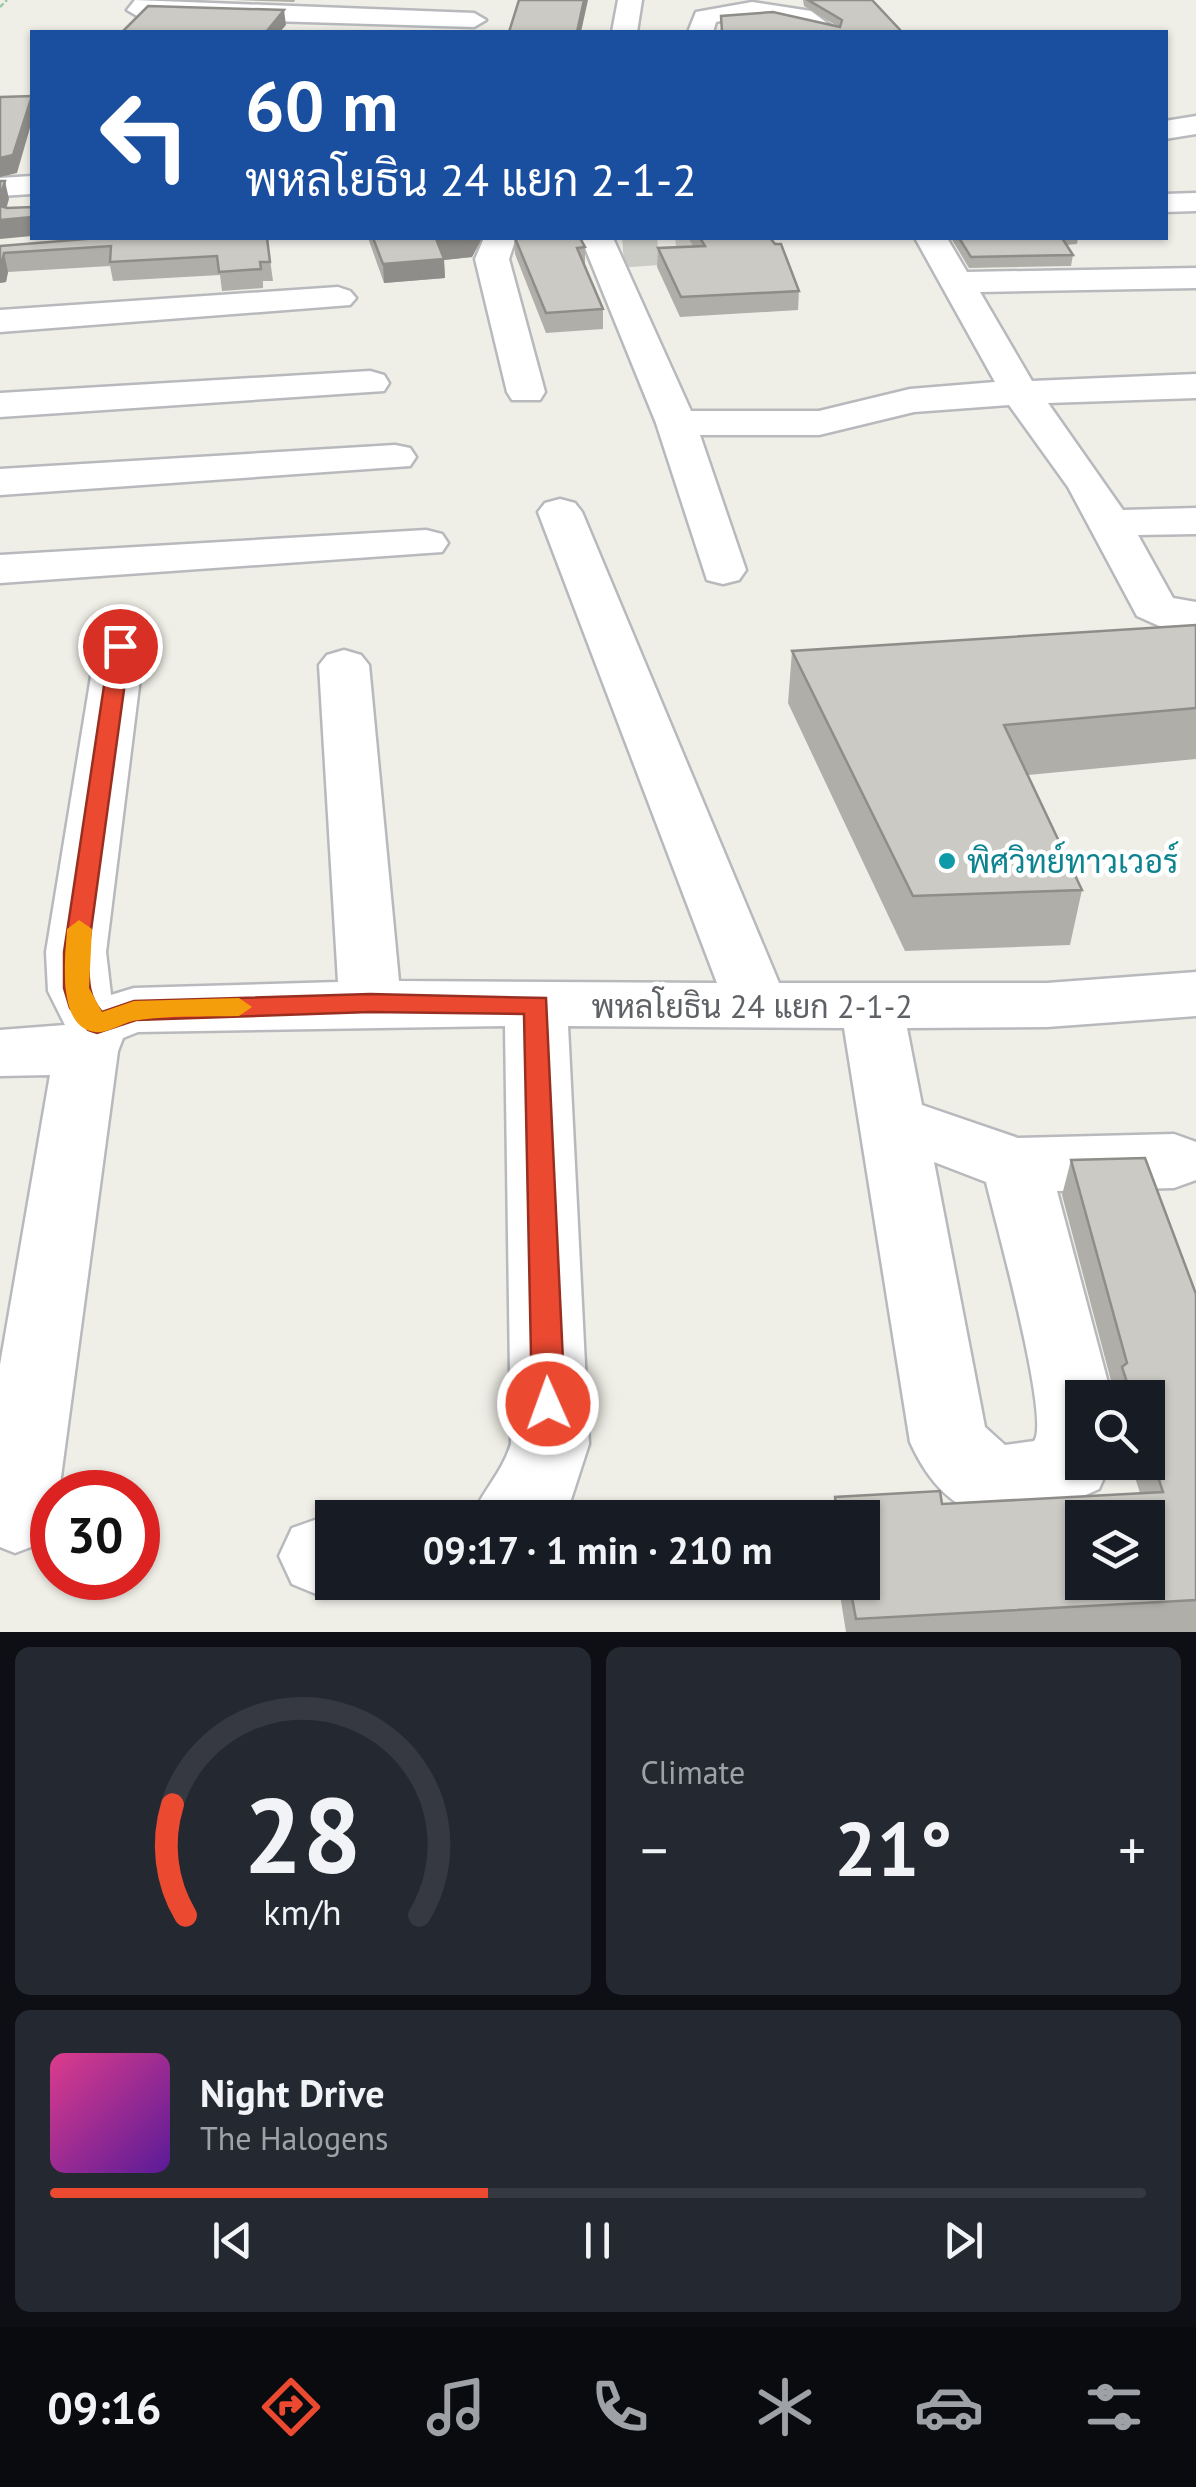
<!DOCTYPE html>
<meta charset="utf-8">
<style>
body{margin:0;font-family:"PT Sans",Sarabun,sans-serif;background:#242831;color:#f1f3f6;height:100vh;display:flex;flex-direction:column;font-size:38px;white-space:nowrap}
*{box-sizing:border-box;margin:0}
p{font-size:32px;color:#9ea1a6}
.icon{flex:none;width:55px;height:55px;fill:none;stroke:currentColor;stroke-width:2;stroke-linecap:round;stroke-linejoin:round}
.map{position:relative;height:1632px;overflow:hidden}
.side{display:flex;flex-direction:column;gap:15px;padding:15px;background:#0d0f14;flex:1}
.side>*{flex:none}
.top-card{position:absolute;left:30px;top:30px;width:1138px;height:210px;border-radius:0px;box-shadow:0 2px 8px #0004;background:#1a4fa0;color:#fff;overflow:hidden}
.buttons{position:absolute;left:1065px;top:1380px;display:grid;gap:20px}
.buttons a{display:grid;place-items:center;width:100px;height:100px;border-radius:0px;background:#171b24;box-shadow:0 2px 8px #0004;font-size:50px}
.speed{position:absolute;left:30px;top:1470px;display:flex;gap:20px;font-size:50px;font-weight:700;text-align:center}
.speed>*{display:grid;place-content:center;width:130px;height:130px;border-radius:50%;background:#171b24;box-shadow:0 2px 8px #0004;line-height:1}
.speed .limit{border:15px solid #d22;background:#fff;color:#111}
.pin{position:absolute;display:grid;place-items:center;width:85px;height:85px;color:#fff;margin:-42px;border:5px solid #fff;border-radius:50%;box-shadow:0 2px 10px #0007}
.me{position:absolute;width:110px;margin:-55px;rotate:358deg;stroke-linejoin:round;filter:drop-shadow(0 0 8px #0008)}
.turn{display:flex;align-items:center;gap:35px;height:210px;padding:0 50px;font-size:45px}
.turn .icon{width:130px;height:130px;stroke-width:2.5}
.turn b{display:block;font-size:70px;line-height:85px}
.big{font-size:75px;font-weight:800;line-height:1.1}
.side .card{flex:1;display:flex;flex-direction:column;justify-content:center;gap:15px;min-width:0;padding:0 35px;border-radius:15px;background:#242831}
.side .dial{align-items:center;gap:0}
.dial svg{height:260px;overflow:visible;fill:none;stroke:#363941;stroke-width:7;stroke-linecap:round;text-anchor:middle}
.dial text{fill:#f1f3f6;stroke:none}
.song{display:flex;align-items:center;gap:30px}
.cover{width:120px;height:120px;border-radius:15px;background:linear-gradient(135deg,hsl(330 70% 55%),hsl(270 70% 35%))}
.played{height:10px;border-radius:5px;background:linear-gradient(90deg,#ec4931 40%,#363941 40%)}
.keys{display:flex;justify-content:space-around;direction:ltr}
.heat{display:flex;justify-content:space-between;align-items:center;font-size:55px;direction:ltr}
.side .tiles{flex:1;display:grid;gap:15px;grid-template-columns:1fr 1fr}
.card:last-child{grid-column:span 2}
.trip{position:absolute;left:315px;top:1500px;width:565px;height:100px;border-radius:0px;background:#171b24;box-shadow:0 2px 8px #0004;font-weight:800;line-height:100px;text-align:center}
.dock{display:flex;height:160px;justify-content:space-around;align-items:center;background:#090b0e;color:#9ea1a6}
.dock .icon{width:70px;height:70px}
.dock .current{color:#ec4931}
.dock b{font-size:45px;color:#f1f3f6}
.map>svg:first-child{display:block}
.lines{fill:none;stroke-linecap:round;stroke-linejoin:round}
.minor-tunnel{stroke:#ccccc7;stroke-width:35;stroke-dasharray:35 18;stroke-linecap:butt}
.minor-casing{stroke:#b7b9bd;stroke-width:5}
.path{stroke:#9cc9ab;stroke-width:2.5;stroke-dasharray:5 2.5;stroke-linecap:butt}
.minor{fill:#fff;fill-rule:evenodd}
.wall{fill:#afaea9}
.shaded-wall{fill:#8f8d89}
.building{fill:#cccac4;stroke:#8f8d89;stroke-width:2.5;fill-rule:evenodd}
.route{fill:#ec4931;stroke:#992f20;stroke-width:2.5}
.slow{fill:#f59e0b}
.culture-dot{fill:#0f9aa8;stroke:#fff;stroke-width:4}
.labels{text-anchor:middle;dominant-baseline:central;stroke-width:9;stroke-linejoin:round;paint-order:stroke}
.culture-label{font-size:32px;fill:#0d838f;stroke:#fff;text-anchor:start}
.street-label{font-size:32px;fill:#5e6267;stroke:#fff}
</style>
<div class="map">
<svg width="1196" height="1632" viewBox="0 0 1196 1632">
<rect width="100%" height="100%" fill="#f0efe7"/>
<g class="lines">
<polyline class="minor-tunnel" points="623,250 693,245 689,238"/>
<g class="minor-casing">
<g id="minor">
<polygon points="135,0 474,13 486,20 474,27 139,17 127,10"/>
<polygon points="618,0 642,0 637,32 612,32"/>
<path d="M752 2 811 11 839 32C818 33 810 27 791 21 768 13 740 16 716 22L713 32H688L696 12Z"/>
<polygon points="1196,116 1196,134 1165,139 1165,121"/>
<polygon points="32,176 32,194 0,196 0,178"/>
<polygon points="1196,193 1196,211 1165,212 1165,194"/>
<polygon points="484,238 516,238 509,259 545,392 540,400 512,400 507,392 475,259"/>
<polygon points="581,238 613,238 691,411 819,411 910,389 995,382 915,238 947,238 967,272 1196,268 1196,288 980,292 1032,381 1196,374 1196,398 1048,403 1123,510 1196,508 1196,534 1138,535 1173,598 1196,602 1196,630 1166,629 1137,616 1068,487 1009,405 914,412 819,435 700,435 746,570 739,580 723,584 707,580 656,423"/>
<polygon points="338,287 350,291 356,298 350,305 0,332 0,310"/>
<polygon points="370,371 384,375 389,383 384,391 0,417 0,393"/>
<polygon points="395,445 410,448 416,457 410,466 0,495 0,469"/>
<path d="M560 499 575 503 582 512 779 983H1047L1196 972V1016L1047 1027 907 1028 922 1105 1018 1138 1174 1134 1196 1142V1180L1174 1188 1057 1191 1112 1398H1082V1462H1111L1099 1489C1018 1527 953 1537 910 1442L844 1028 568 1026 589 1444 565 1518H471C483 1490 502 1473 511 1444L505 1026 138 1032 123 1038 118 1051 59 1492H52V1523L44 1542 15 1553 0 1547V1365L50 1075 0 1076V1030L65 1025 48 991 46 952 96 646 103 636 120 631 137 636 144 646 106 952 111 995 134 988 338 982 319 665 327 655 344 650 361 655 369 665 399 981 717 983 538 512 545 503ZM934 1162 986 1182C995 1220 1051 1421 1034 1441L1005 1445 985 1427Z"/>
<polygon points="426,530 442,534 448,543 442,552 0,583 0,555"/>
<polygon points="332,1514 340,1518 332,1518 332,1582 360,1582 321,1596 292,1584 279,1556 292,1528"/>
</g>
</g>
<polyline class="path" points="0,7 7,0"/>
<use href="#minor" class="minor"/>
</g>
<g class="wall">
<polygon points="233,0 295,0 294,2"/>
<polygon points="803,0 872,0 902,32 721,32 721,16 837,26 804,6"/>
<polygon points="267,238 273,281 263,281 263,288 222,291 220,275 113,281 110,266 8,272 6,282 0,283 0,246"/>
<polygon points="368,238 482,238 472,257 444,260 445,278 384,283"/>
<polygon points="514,238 580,238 585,247 585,266 603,309 603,329 546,333 515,254"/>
<polygon points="688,238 770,238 799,291 798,310 680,317 657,267 658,248 694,247"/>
<polygon points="951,238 1078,238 1077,244 1066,245 1073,255 1071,266 969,268"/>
<polygon points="1196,625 1196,759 1028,775 1082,890 1070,945 905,951 788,703 792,651"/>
<polygon points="1071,1160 1196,1294 1196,1632 846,1632 838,1582 862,1582 862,1518 831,1518 835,1497 942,1504 1140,1493 1130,1462 1148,1462 1148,1398 1112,1398 1114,1392 1062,1195"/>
</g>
<g class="shaded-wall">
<polygon points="584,0 588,0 581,32 577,32"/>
<polygon points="284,10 286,25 280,32 266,32"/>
<polygon points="32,96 32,121 17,173 0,177 0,158"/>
<polygon points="5,181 9,199 3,220 32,217 32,236 0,239 0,197"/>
<polygon points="471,238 482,238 472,257 444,260 445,278 384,283 383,264 437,241"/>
<polygon points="4,253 8,272 6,282 0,283 0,263"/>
</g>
<g class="building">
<polygon points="519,0 584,0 577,32 509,32"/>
<polygon points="808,0 872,0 902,32 722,32 721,16 773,12 840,27 842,20"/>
<polygon points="148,6 284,10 266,32 122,32"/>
<polygon points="32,96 13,155 0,158 0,97"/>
<polygon points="0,181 5,181 0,197"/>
<polygon points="0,206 7,208 32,207 32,217 0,220"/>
<polygon points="98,238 267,238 270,262 260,262 261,269 219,272 217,256 110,262 111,246 4,253 2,262 0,263 0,246"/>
<polygon points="373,238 471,238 437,241 444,259 383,264"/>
<polygon points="515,238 580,238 585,247 577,248 603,309 546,313"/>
<polygon points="700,238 770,238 775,244 781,244 799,291 681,297 658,248 705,246"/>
<polygon points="959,238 1062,238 1073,255 971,257"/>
<polygon points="1196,625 1196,708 1004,725 1082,890 913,896 792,651"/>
<path d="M1145 1158 1196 1294V1600L856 1619 849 1582H862V1518H838L835 1497 940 1491 942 1504 1163 1492 1148 1446V1398H1132L1122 1367 1127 1363 1071 1160ZM1082 1518H1148V1582H1082Z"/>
</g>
<path class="route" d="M120 640 130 646 88 952C89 974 86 995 102 1012L134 1001 370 994 546 998 565 1404 560 1414 548 1418 537 1414 532 1404 524 1014 370 1012 136 1020 97 1033 88 1030 70 1008 64 988V952L110 646Z"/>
<path class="slow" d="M79 920 92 929 89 988 102 1012 134 1001 239 998 252 1007 239 1016C206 1017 171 1015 139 1020 124 1021 109 1034 95 1032 55 1027 66 954 67 929Z"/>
<circle class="culture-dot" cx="947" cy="861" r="10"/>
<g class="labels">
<g class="culture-label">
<text x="967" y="861">พิศวิทย์ทาวเวอร์</text>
</g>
<g class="street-label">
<text x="752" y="1006">พหลโยธิน 24 แยก 2-1-2</text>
</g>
</g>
</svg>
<div class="buttons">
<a><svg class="icon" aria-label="search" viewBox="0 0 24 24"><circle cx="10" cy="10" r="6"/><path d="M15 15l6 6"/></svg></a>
<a><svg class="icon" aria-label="layers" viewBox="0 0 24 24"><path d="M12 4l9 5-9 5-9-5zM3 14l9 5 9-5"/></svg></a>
</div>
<div class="speed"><div class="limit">30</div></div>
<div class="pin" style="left:120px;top:646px;background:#d93025"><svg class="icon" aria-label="arrive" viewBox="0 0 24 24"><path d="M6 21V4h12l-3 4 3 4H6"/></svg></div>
<svg class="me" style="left:548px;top:1404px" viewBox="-20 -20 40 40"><circle r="17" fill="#ec4931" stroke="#fff" stroke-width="3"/><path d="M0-11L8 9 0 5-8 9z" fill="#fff"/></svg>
<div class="trip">09:17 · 1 min · 210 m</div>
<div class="top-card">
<div class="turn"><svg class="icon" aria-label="left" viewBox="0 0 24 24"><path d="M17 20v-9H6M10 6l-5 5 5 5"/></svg><div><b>60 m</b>พหลโยธิน 24 แยก 2-1-2</div></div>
</div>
</div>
<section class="side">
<div class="tiles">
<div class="card dial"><svg viewBox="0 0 100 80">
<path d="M14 69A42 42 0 1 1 86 69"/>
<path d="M14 69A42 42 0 0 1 10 35" stroke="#ec4931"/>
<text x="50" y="56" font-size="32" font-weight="700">28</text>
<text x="50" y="72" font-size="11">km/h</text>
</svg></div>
<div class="card"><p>Climate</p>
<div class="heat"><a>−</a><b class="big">21°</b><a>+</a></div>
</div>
<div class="card">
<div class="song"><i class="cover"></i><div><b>Night Drive</b><p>The Halogens</p></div></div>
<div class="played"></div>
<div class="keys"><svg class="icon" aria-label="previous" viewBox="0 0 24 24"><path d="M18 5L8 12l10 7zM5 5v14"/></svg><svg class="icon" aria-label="pause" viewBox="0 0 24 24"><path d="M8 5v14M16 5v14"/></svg><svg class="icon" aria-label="next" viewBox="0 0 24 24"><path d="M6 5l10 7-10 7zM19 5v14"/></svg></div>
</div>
</div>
</section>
<nav class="dock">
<b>09:16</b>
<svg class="icon current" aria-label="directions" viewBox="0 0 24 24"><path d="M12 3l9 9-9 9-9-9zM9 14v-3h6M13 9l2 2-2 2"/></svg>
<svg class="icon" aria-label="music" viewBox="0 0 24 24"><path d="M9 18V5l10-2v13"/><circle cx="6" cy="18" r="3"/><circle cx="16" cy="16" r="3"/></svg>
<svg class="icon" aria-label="phone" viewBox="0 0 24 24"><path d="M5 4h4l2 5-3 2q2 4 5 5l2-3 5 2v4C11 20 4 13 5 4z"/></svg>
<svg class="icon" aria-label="climate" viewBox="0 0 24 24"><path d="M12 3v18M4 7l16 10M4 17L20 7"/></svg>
<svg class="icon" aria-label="car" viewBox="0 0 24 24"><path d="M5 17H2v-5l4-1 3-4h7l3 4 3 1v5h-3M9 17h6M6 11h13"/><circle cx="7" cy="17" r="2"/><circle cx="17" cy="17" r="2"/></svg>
<svg class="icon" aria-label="filters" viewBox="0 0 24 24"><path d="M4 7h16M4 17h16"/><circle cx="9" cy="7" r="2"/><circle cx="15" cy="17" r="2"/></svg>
</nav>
